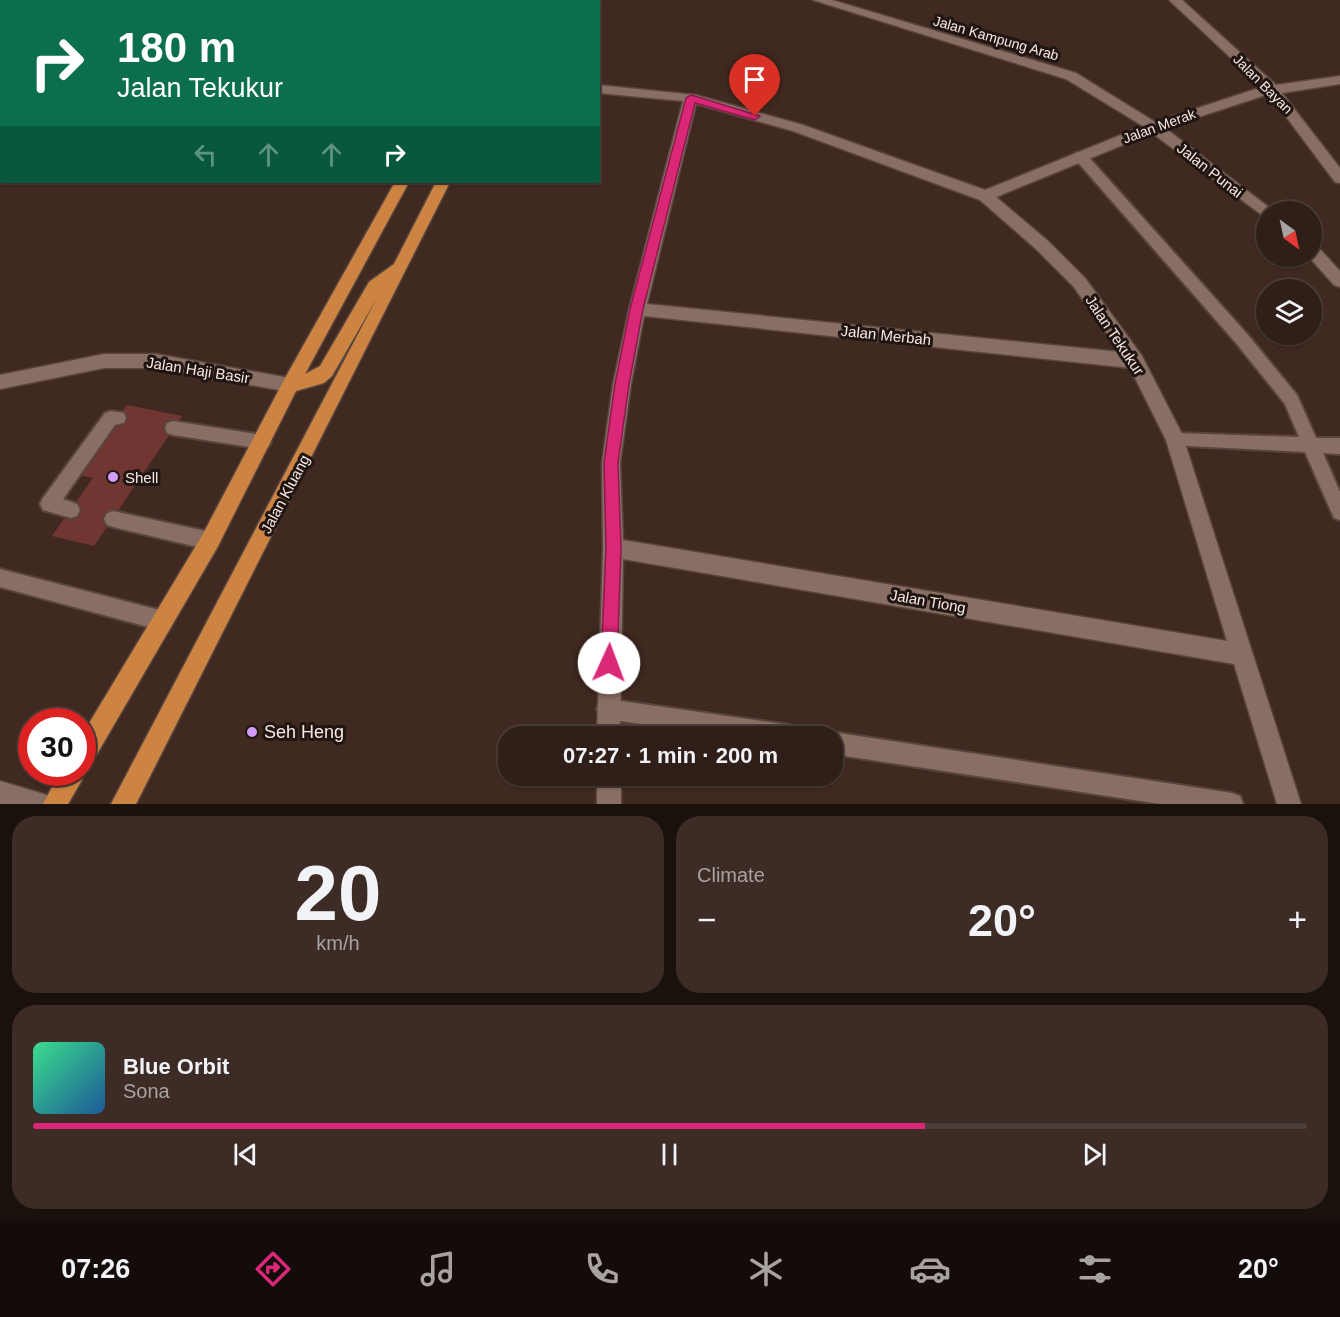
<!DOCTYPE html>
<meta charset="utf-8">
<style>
body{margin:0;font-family:Arial,sans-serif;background:#3c2c25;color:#f1f3f6;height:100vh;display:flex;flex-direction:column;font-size:22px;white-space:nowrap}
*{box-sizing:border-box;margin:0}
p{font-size:20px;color:#a8a2a2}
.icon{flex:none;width:33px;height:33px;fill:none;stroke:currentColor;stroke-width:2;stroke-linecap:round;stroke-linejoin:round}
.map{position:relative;height:804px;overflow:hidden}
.drawer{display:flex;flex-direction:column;gap:12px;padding:12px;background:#1a110d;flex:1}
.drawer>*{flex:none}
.hud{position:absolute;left:0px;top:0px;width:600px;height:183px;box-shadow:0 2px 4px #0004,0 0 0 2px #4b3d37;background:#0b6e4f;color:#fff;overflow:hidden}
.needle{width:39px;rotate:147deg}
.buttons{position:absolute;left:1256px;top:201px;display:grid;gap:12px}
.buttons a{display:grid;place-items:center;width:66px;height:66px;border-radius:50%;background:#301f18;box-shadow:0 2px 4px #0004,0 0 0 2px #4b3d37;font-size:30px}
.speed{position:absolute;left:18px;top:708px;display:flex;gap:12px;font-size:30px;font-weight:700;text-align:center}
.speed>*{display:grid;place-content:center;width:78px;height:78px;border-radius:50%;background:#301f18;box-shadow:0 2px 4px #0004,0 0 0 2px #4b3d37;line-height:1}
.speed .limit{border:9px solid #d22;background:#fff;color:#111}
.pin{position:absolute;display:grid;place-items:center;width:51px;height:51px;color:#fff;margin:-62px -26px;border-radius:50% 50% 50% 0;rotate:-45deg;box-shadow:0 0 6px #0007}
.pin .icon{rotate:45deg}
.me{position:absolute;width:66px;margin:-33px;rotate:2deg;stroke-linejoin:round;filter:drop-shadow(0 0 4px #0008)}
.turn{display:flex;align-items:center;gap:21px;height:126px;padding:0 18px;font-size:27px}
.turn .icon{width:78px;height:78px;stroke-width:2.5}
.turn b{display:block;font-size:42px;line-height:51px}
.lanes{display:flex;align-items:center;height:57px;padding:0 18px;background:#0003;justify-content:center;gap:30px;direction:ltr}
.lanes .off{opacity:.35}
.big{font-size:45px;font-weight:600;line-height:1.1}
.drawer .widget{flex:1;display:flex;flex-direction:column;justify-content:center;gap:9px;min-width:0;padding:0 21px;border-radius:24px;background:#3c2c25}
.drawer .dial{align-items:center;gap:0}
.dial b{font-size:78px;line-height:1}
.song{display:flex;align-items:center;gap:18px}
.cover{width:72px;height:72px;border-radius:9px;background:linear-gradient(135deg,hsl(150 70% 55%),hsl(210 70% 35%))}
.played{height:6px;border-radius:3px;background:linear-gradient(90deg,#db2777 70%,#4b3d37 70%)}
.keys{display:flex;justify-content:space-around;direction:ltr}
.heat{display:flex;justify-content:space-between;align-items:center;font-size:33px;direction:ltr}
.drawer .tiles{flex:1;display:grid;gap:12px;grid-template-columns:1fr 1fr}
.widget:last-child{grid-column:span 2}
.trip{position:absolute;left:498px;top:726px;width:345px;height:60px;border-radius:24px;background:#301f18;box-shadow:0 2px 4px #0004,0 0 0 2px #4b3d37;font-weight:600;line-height:60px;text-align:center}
.menu{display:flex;height:96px;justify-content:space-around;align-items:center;background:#130c0a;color:#a8a2a2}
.menu .icon{width:42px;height:42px}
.menu .active{color:#db2777}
.menu b{font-size:27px;color:#f1f3f6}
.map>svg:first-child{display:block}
.building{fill:#713532}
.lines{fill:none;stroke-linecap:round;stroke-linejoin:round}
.service-casing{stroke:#58453d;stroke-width:4}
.minor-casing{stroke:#58453d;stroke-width:3}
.trunk-casing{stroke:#58453d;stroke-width:3}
.service{fill:#896e64;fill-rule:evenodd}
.minor{fill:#896e64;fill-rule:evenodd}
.trunk{fill:#cd8442;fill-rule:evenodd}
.route{fill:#db2777;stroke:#8e194d;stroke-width:1.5}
.poi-dot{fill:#d39cfc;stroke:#1f1511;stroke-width:2}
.labels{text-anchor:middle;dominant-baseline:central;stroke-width:6;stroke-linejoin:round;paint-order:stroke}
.far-street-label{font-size:14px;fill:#f8e8e2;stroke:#1f1511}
.street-label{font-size:15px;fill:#f8e8e2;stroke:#1f1511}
.poi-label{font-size:15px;fill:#f8e8e2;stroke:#1f1511;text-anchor:start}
.near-poi-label{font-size:18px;fill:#f8e8e2;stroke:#1f1511;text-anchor:start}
</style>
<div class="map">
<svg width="1340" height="804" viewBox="0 0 1340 804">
<rect width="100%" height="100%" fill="#402920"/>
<polygon class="building" points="127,405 182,416 94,546 52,536 93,478 77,475"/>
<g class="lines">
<g class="service-casing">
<g id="service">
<polygon points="1080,152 1085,153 1248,335 1297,395 1316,438 1340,438 1340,454 1323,453 1340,492 1340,520 1334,518 1305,452 1169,445 1166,440 1169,435 1175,433 1299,437 1285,404 1236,343 1075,159 1075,153"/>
<polygon points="111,411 124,413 126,418 124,423 115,425 63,499 77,504 80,510 77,516 71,518 43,510 40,504 43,498 105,413"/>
<polygon points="173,421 262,435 268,437 271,442 268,447 262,449 173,435 167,433 165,428 167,423"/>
<polygon points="113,511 210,532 217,535 219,541 217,547 210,550 113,527 107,525 104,519 107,513"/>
<polygon points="0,569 163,611 170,614 173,621 170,628 163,631 0,587"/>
<polygon points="607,699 790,725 797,729 801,736 722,736 607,719 600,716 597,709 600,702"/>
<polygon points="832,732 1232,793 1240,796 1243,804 1160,804 832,754 832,736 824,736"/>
</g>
</g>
<g class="minor-casing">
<g id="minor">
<path d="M813 0H832L1076 73 1155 122 1262 87 1169 0H1182L1276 85 1340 76V84L1282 93 1340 168V183L1335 182 1269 94 1165 128 1271 209 1273 212H1266V218L1152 133 996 197 1048 241 1085 278 1142 356 1182 434 1301 804H1277L1234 664 623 559 620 736H597L603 548 602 463 613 384 629 309 683 101 598 93V85L696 95 803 125 985 190 1143 126 1066 79ZM696 104 793 131 980 200 1036 249 1073 286 1120 352 647 304ZM644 316 1130 368 1166 440 1227 641 623 540 620 463 631 384Z"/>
<polygon points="1311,244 1317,246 1340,271 1340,287 1334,285 1308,256 1311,256"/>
<polygon points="104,354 156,354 290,378 296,380 299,385 296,390 290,392 156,368 104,368 0,389 0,375"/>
<rect x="597" y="776" width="24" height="28"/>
<polygon points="0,781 47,795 50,804 0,804"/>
</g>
</g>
<g class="trunk-casing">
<g id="trunk">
<polygon points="495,0 507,0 494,2"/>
<polygon points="528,0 540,0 527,2"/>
<polygon points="395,182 409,182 305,374 320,366 369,282 394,264 436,182 450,182 136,804 111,804 377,298 332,376 324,383 296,391 217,548 90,766 84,769 82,780 68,804 43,804 60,772 82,772 82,735 203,534 284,380"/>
</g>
</g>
<use href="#service" class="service"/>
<use href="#minor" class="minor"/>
<use href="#trunk" class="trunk"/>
</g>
<polygon class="route" points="691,95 760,116 755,120 695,103 643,309 629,384 618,463 621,548 617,663 615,668 609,671 603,668 601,663 606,548 604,463 615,384 630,309 686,98"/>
<g class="poi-dot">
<circle cx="113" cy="477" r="6"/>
<circle cx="252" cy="732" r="6"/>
</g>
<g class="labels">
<g class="far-street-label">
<text transform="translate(996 38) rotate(16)">Jalan Kampung Arab</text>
<text transform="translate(1263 84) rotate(45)">Jalan Bayan</text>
<text transform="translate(1159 126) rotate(-20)">Jalan Merak</text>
</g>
<g class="street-label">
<text transform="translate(1210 170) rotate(38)">Jalan Punai</text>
<text transform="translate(886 335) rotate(6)">Jalan Merbah</text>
<text transform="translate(1115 335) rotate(56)">Jalan Tekukur</text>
<text transform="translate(198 370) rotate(9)">Jalan Haji Basir</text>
<text transform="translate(285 494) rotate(-62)">Jalan Kluang</text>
<text transform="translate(928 601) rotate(10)">Jalan Tiong</text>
</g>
<g class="poi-label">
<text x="125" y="477">Shell</text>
</g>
<g class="near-poi-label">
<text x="264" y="732">Seh Heng</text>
</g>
</g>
</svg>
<div class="buttons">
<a><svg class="needle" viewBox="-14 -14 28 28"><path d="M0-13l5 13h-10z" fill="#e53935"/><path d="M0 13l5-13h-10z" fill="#a8a2a2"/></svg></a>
<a><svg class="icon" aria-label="layers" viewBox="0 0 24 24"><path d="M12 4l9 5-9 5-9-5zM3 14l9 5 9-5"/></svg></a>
</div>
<div class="speed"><div class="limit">30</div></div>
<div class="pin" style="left:755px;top:116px;background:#d93025"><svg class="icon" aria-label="arrive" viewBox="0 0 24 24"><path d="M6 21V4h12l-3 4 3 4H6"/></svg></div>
<svg class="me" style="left:609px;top:663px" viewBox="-20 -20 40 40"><circle r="19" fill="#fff"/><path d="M0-13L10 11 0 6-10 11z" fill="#db2777"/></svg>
<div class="trip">07:27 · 1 min · 200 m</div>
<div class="hud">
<div class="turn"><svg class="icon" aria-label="right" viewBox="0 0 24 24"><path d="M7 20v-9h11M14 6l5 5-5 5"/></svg><div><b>180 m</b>Jalan Tekukur</div></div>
<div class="lanes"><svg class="icon off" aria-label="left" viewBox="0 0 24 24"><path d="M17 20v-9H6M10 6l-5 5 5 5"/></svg><svg class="icon off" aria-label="ahead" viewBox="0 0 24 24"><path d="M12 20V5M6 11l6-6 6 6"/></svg><svg class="icon off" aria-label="ahead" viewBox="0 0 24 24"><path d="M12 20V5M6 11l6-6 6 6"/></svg><svg class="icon" aria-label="right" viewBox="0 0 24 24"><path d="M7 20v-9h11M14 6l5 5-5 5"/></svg></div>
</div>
</div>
<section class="drawer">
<div class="tiles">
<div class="widget dial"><b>20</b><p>km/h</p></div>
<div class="widget"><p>Climate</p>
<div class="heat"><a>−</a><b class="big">20°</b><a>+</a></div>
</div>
<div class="widget">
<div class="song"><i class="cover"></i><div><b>Blue Orbit</b><p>Sona</p></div></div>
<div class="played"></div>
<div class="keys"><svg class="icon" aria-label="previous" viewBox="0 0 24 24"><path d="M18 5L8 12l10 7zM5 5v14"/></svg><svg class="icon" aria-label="pause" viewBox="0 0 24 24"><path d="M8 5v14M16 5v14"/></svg><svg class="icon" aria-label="next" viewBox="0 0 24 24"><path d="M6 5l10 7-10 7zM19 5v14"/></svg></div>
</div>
</div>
</section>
<nav class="menu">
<b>07:26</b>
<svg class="icon active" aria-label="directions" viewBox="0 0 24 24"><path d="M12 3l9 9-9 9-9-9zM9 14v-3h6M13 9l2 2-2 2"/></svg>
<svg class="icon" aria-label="music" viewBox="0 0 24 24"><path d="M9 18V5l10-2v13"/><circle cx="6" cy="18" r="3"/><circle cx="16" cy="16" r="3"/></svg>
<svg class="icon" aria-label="phone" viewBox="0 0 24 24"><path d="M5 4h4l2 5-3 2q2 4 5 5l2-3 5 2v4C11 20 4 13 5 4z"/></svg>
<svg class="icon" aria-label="climate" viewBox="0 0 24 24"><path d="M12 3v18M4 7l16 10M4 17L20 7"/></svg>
<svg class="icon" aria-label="car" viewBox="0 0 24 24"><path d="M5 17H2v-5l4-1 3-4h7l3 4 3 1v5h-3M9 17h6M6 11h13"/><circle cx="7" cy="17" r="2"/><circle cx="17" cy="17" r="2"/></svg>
<svg class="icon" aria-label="filters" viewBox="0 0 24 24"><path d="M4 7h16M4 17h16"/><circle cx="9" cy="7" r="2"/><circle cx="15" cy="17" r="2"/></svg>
<b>20°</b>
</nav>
